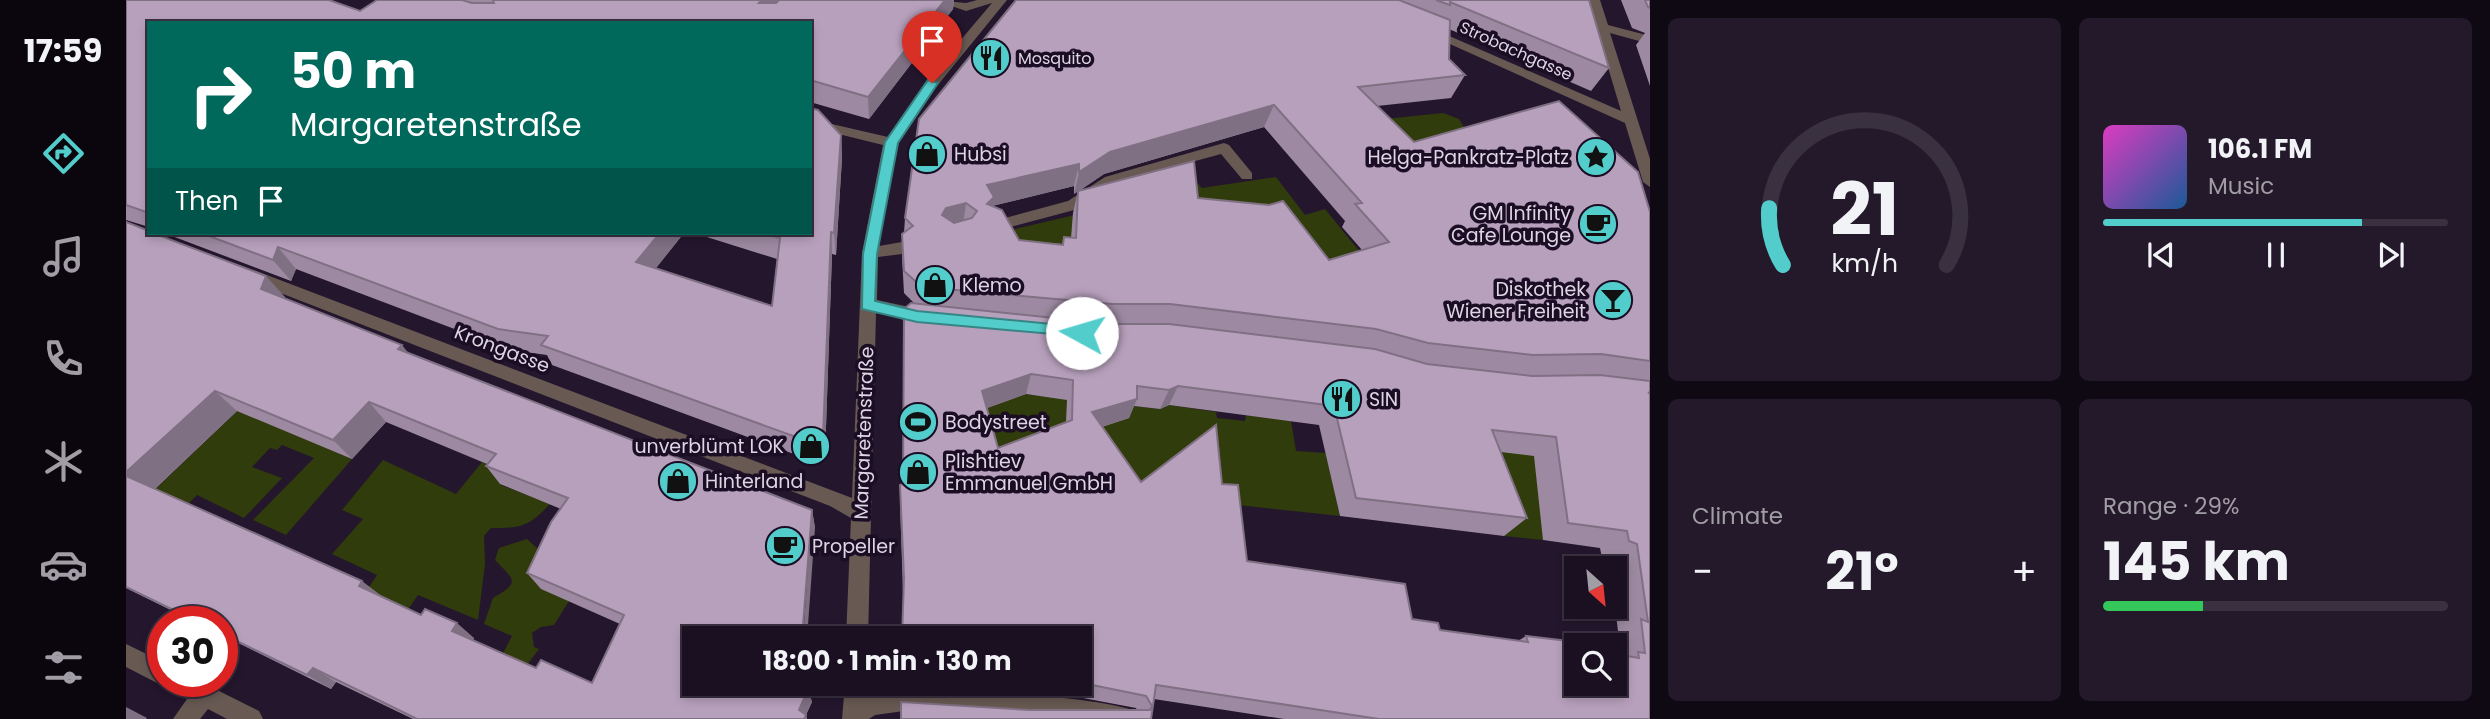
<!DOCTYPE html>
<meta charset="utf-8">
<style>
body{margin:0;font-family:Poppins,sans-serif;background:#24192a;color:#f1f3f6;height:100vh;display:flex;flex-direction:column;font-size:26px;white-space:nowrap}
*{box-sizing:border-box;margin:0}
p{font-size:23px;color:#a09da5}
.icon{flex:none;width:38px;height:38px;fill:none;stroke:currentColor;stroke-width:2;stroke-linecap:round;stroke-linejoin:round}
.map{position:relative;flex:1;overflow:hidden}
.sheet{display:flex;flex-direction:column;gap:18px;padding:18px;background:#0f0913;width:840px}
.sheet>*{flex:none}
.banner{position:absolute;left:21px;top:21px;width:665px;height:214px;border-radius:0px;box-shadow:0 4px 10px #0003,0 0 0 2px #393040;background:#00695c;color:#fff;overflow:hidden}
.needle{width:46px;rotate:153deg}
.controls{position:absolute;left:1438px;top:556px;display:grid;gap:14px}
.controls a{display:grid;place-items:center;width:63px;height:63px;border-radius:0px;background:#1b1022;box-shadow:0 4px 10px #0003,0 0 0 2px #393040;font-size:35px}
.speed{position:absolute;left:21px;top:606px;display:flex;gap:14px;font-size:35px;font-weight:700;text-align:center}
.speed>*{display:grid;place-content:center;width:91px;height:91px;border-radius:50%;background:#1b1022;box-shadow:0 4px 10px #0003,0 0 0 2px #393040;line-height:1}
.speed .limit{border:10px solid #d22;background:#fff;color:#111}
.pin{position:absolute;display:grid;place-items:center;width:60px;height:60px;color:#fff;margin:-72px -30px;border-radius:50% 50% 50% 0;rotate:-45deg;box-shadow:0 0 7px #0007}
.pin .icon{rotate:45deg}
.me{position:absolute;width:77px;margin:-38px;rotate:276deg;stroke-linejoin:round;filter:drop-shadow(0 0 5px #0008)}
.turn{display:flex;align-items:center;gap:24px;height:147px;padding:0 28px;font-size:32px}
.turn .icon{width:91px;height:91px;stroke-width:2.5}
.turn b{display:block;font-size:49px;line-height:60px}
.then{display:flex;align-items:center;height:66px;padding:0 28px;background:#0003;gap:14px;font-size:26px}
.big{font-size:52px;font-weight:700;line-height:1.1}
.sheet .widget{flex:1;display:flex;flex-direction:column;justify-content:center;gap:10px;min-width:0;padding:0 24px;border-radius:10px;background:#24192a}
.sheet .dial{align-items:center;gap:0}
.dial svg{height:182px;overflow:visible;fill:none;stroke:#393040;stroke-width:7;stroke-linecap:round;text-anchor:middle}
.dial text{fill:#f1f3f6;stroke:none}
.song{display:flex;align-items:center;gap:21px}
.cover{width:84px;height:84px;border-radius:10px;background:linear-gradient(135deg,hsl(310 70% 55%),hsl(210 70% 35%))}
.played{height:7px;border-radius:4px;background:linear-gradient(90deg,#53cdcb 75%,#393040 75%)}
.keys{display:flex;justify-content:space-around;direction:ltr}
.heat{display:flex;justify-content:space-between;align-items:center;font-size:38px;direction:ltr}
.charge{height:10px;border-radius:5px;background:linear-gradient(90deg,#34c759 29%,#393040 0)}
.sheet .tiles{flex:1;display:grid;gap:18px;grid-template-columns:repeat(2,1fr)}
.trip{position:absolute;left:556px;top:626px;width:410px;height:70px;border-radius:0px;background:#1b1022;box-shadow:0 4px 10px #0003,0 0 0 2px #393040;font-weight:700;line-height:70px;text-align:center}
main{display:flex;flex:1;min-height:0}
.dock{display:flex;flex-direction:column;width:126px;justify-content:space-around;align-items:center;background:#0b060e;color:#a09da5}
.dock .icon{width:49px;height:49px}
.dock .current{color:#53cdcb}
.dock b{font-size:32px;color:#f1f3f6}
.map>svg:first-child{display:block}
.green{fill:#303c0b}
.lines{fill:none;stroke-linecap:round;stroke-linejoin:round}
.minor{fill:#685a53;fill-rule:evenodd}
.wall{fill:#9d8aa2;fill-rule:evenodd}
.shaded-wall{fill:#807084}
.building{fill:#b7a0bc;stroke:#807084;stroke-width:2;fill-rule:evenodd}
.route{fill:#53cdcb;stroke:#368584;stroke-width:2}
.labels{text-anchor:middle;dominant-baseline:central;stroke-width:7;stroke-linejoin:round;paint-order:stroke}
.far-street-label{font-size:16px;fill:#ded5e5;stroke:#1b0d23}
.far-poi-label{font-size:16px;fill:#ded5e5;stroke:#1b0d23;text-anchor:start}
.poi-label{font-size:19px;fill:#ded5e5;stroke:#1b0d23;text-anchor:start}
.street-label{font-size:19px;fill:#ded5e5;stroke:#1b0d23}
</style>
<main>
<nav class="dock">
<b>17:59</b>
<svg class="icon current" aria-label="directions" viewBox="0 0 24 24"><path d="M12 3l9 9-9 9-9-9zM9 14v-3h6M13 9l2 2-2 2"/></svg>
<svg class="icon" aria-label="music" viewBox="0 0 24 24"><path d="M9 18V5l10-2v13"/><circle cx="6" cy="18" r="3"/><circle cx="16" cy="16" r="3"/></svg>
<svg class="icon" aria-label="phone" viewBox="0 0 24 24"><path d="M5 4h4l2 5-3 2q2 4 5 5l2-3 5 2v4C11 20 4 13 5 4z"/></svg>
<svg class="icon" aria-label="climate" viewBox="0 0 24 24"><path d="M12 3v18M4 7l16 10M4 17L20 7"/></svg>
<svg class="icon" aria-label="car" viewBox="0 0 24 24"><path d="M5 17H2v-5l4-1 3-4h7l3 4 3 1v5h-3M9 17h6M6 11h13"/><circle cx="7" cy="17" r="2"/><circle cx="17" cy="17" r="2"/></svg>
<svg class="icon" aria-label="filters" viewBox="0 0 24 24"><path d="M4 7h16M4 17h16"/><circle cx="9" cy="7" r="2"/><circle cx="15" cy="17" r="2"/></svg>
</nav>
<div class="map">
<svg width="1524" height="719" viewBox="0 0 1524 719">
<rect width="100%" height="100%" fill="#24162d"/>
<g class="green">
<polygon points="1317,113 1333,119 1339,129 1282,148 1259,119"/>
<polygon points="1150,177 1179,215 1199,209 1239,258 1182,270 1063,220 1060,186 1072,184 1076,188"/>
<polygon points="953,214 944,257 864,235"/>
<polygon points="0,361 226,459 160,535 127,520 188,458 156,445 151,450 144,448 126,467 156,478 118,518 71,495 58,508 18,500 111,411"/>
<polygon points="898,394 1034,409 1043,405 1090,412 1091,418 1119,421 1120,415 1165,421 1170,451 1200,453 1214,516 843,476 841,413"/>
<polygon points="1324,443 1423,455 1417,540 1378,536"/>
<path d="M257 460 330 494 356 462 383 474 375 485 424 504C402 527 396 528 365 528L358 536 359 564 352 620 292 595 279 614 241 590 251 575 206 554 237 519 216 510Z"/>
<path d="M401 539 421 557 419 580 414 588 443 601 428 625 415 627 406 633 408 647 413 649 398 669 374 659 386 636 358 624 367 598C396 582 387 579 369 560L373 548Z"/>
</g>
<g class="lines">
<g class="minor">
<polygon points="808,0 840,3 851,0 881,0 811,86 772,142 753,246 776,242 784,248 776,254 752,257 751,300 802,311 810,317 802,323 750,313 742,639 720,639 725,518 704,506 121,280 119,276 127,270 133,272 726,498 736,253 757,145 684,127 684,119 762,137 801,80 866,3 840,11"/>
<polygon points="1462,0 1474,0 1482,25 1524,36 1524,44 1484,33 1524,159 1524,187 1517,182 1499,123 1295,31 1305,28 1495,111"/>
<polygon points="1098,143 1103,145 1126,173 1126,179 1116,179 1095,154 989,183 952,209 869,231 861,226 864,222 942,201 979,177"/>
<polygon points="0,644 37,662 37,681 73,681 133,711 137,719 101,719 82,709 74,719 47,719 61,699 42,689 40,684 29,682 0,667"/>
<path d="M719 684H741V694C775 682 974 696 1009 711L1013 719H898L785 710 749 715 743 719H716Z"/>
</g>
</g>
<g class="wall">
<polygon points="0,0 234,11 251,0 828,0 827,9 743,119 684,102 684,23 23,23 23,227 0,220"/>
<path d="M890 0H1463L1483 68 1465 91 1323 29V59L1339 75 1325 98 1251 106 1288 142 1524 212V392L1522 393 1524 719H1158L1028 699 1025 719 904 710H1011L1010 708 957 698 875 690 775 688V684H954L777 593 774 503V485L777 484 789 304 778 293 776 257V234L778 233 779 218ZM1138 127 1219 221 1216 227 1236 250 1203 260 1072 198 953 191 978 174ZM948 186V194L952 191 947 213 945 238 938 237 936 244 893 240 866 206ZM900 394 941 400 940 422 872 448 861 408ZM1043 405 1193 425 1214 516 1378 536 1401 518 1375 452 1408 456 1417 540 1474 548 1476 558 1484 560 1485 569H1489V607L1492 631 1486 634 1487 646H1489V684L1444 648 1400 636 1392 641 1314 630 1121 561 1096 484 1015 482 976 427 1003 418 1008 406 1034 409Z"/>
<polygon points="1495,0 1524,0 1524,86 1510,45 1519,33 1506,28"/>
<polygon points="715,135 716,158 710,255 706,254 699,456 687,461 426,365 421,355 384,350 170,269 165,281 38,233 558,233 530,268 646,306 651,259 568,233 684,233"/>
<path d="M0 222 159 297 158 299 282 353 686 510 689 528 569 684H685L682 689 686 702 680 715 681 719H287L210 682 205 689 96 635V621H67L0 588ZM111 411 226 459 260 422 361 464 360 466 374 484 435 509 401 573 415 589 494 624 466 683 410 668 347 640 348 638 295 615 29 489Z"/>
</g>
<g class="shaded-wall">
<polygon points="636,0 656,0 638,23 633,3"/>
<polygon points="819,0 828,0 827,9 743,119 742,97"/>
<polygon points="1148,105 1138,127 978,174 948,194 953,172 984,152"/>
<polygon points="715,135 716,158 710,255 708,233"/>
<polygon points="953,164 948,186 866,206 865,219 858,226 861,185"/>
<polygon points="840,203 837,225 818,230 816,215 820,208"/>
<polygon points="705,232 706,254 699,456 687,461 684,442"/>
<polygon points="534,233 558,233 518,283 510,262"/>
<polygon points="152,247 170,269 165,281 147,260"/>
<polygon points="140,276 159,297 154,311 135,289"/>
<polygon points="276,345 292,365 272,349"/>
<polygon points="905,374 900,394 853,411 856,391"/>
<polygon points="1052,386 1043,405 1034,409 1043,390"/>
<polygon points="89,391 111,411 24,493 0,477 0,472"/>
<polygon points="1011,399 1003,418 959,432 966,412"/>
<polygon points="243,402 260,422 226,459 207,440"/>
<polygon points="686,510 689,528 681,639 677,639"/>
<polygon points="236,581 257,597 233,586"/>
<polygon points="331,623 348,638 344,646 326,631"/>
<polygon points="187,668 210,682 205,689 181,675"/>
<polygon points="675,684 685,684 682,689 686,702 678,718 680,715 681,719 675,719 673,710"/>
<polygon points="0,707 21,718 20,719 0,719"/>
</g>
<g class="building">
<polygon points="0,0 203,0 234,11 251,0 336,0 346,3 368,3 367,0 636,0 633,3 650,3 653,0 819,0 742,97 684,80 684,23 23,23 23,213 0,205"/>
<path d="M890 0H1273L1324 20 1323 59 1339 75 1232 87 1288 142 1433 101 1512 172 1524 212V361L1475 354 1407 355 1302 343 1250 329 1044 304H986L796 287 778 271 776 234 787 226 779 218 793 119ZM1148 105 1236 203 1229 204 1263 242 1203 260 1157 201 1143 205 1072 198 1068 161 952 191 950 238 938 237 937 245 893 240 876 210 861 204 868 197 861 185 953 164V172L984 152ZM840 203 851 211 846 218 828 223 816 215 820 208Z"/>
<polygon points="1310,0 1463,0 1483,68 1324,2 1324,5"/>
<polygon points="1519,0 1524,0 1524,8 1522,7"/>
<polygon points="684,108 692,110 715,135 708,233 705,232 697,437 684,442 415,345 422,336 372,329 152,247 147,260 75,233 534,233 510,262 646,306 654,238 635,233 684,233"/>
<polygon points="0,222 23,231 23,233 27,233 140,276 135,289 276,345 272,349 686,510 676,638 678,639 569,639 569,684 675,684 682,689 673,710 680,715 678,719 291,719 187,668 181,675 96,634 96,621 70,621 0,587 0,476 236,581 233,586 295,615 299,609 331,623 326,631 410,668 415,660 466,683 498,615 401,573 425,522 442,498 360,466 370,454 243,402 207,440 89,391 0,472"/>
<path d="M785 303 986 324H1043L1249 349 1301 364 1406 376 1474 375 1524 381V392L1522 393H1524V719H1253L1030 685 1025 719H775V702L904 710H1024L1026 706 1020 696 966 685 954 684V639H776L778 578 774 485 777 484 778 309ZM905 374 947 380 946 420 872 448 856 391ZM1011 386 1043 390 1052 386 1208 406 1230 498 1401 518 1366 430 1430 437 1442 523 1501 531 1503 541 1511 544 1522 622 1515 619 1519 653 1512 652 1513 658 1489 654V684H1451V649L1444 648 1442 641 1400 636 1402 642 1314 630 1312 623 1286 619 1279 584 1121 561 1112 485 1096 484 1090 425 1015 482 966 412 1011 399Z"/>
</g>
<polygon class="route" points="802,80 812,83 772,143 751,254 749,301 791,311 956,327 964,333 961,337 791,322 736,309 737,254 759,142"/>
<defs>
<g id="restaurant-disc" transform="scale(2.0125)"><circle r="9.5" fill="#53cdcb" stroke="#1b0d23"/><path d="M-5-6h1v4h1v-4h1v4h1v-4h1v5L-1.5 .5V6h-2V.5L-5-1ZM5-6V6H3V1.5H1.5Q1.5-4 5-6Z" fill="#111"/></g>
<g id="shop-disc" transform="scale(2.0125)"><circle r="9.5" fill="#53cdcb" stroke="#1b0d23"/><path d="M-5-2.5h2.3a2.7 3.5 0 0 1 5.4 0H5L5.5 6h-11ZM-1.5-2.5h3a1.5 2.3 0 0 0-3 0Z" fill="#111"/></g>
<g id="sight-disc" transform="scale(2.0125)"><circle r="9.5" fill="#53cdcb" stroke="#1b0d23"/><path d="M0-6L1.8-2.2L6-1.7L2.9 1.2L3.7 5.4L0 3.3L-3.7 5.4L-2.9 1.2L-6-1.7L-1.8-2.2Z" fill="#111"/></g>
<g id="cafe-disc" transform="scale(2.0125)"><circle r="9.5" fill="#53cdcb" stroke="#1b0d23"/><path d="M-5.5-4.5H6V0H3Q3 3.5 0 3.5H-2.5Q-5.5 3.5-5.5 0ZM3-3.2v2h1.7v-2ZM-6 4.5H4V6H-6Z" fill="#111"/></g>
<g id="bar-disc" transform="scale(2.0125)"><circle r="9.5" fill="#53cdcb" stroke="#1b0d23"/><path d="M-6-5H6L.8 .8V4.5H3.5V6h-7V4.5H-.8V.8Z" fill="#111"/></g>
<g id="stadium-disc" transform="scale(2.0125)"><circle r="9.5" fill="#53cdcb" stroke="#1b0d23"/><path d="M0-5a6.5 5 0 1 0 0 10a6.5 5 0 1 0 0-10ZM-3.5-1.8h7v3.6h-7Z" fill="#111"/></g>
</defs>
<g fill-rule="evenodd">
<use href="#restaurant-disc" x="865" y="58"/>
<use href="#shop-disc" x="801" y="154"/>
<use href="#sight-disc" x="1470" y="157"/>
<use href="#cafe-disc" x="1472" y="224"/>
<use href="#shop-disc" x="809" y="285"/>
<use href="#bar-disc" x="1487" y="300"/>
<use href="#restaurant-disc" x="1216" y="399"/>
<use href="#stadium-disc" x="792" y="422"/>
<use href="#shop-disc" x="685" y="446"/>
<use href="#shop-disc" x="792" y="472"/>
<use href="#shop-disc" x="552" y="481"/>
<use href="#cafe-disc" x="659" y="546"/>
</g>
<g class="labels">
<g class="far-street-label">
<text transform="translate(1390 51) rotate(24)">Strobachgasse</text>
</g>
<g class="far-poi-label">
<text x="892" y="58">Mosquito</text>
</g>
<g class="poi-label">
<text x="828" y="154">Hubsi</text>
<text x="1443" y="157" text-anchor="end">Helga-Pankratz-Platz</text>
<text x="1445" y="213" text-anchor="end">GM Infinity<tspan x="1445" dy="22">Cafe Lounge</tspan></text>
<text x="836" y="285">Klemo</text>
<text x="1460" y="289" text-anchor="end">Diskothek<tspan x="1460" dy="22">Wiener Freiheit</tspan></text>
<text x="1243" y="399">SIN</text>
<text x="819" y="422">Bodystreet</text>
<text x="658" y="446" text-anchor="end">unverblümt LOK</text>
<text x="819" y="461">Plishtiev<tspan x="819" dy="22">Emmanuel GmbH</tspan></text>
<text x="579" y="481">Hinterland</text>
<text x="686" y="546">Propeller</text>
</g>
<g class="street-label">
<text transform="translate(376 349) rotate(21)">Krongasse</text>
<text transform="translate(738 433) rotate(-88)">Margaretenstraße</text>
</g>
</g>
</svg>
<div class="controls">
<a><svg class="needle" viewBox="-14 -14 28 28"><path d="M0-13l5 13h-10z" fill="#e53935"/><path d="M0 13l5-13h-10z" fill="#a09da5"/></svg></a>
<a><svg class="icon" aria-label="search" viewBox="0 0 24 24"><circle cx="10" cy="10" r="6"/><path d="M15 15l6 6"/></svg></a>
</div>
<div class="speed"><div class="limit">30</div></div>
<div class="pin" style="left:806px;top:83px;background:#d93025"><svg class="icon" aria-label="arrive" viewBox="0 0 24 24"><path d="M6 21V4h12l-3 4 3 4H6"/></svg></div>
<svg class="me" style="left:956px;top:333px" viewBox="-20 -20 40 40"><circle r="19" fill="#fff"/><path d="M0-13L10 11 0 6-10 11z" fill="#53cdcb"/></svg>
<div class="trip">18:00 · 1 min · 130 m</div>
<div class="banner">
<div class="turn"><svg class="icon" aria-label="right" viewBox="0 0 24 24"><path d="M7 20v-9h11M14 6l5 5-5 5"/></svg><div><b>50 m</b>Margaretenstraße</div></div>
<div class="then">Then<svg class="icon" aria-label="arrive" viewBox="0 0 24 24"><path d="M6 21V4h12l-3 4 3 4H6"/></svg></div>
</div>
</div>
<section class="sheet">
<div class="tiles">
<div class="widget dial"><svg viewBox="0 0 100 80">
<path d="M14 69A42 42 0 1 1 86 69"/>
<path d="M14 69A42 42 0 0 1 8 44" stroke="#53cdcb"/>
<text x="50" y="56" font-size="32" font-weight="700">21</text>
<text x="50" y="72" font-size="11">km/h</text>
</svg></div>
<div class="widget">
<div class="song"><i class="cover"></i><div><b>106.1 FM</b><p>Music</p></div></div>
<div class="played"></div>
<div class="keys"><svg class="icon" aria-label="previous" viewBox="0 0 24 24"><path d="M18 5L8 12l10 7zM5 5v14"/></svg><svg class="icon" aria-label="pause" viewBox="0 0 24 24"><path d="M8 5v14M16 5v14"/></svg><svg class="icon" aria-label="next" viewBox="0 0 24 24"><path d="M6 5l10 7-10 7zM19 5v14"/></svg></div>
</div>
<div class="widget"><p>Climate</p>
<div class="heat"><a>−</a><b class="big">21°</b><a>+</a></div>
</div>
<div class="widget"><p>Range · 29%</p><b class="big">145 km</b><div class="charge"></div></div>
</div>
</section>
</main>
